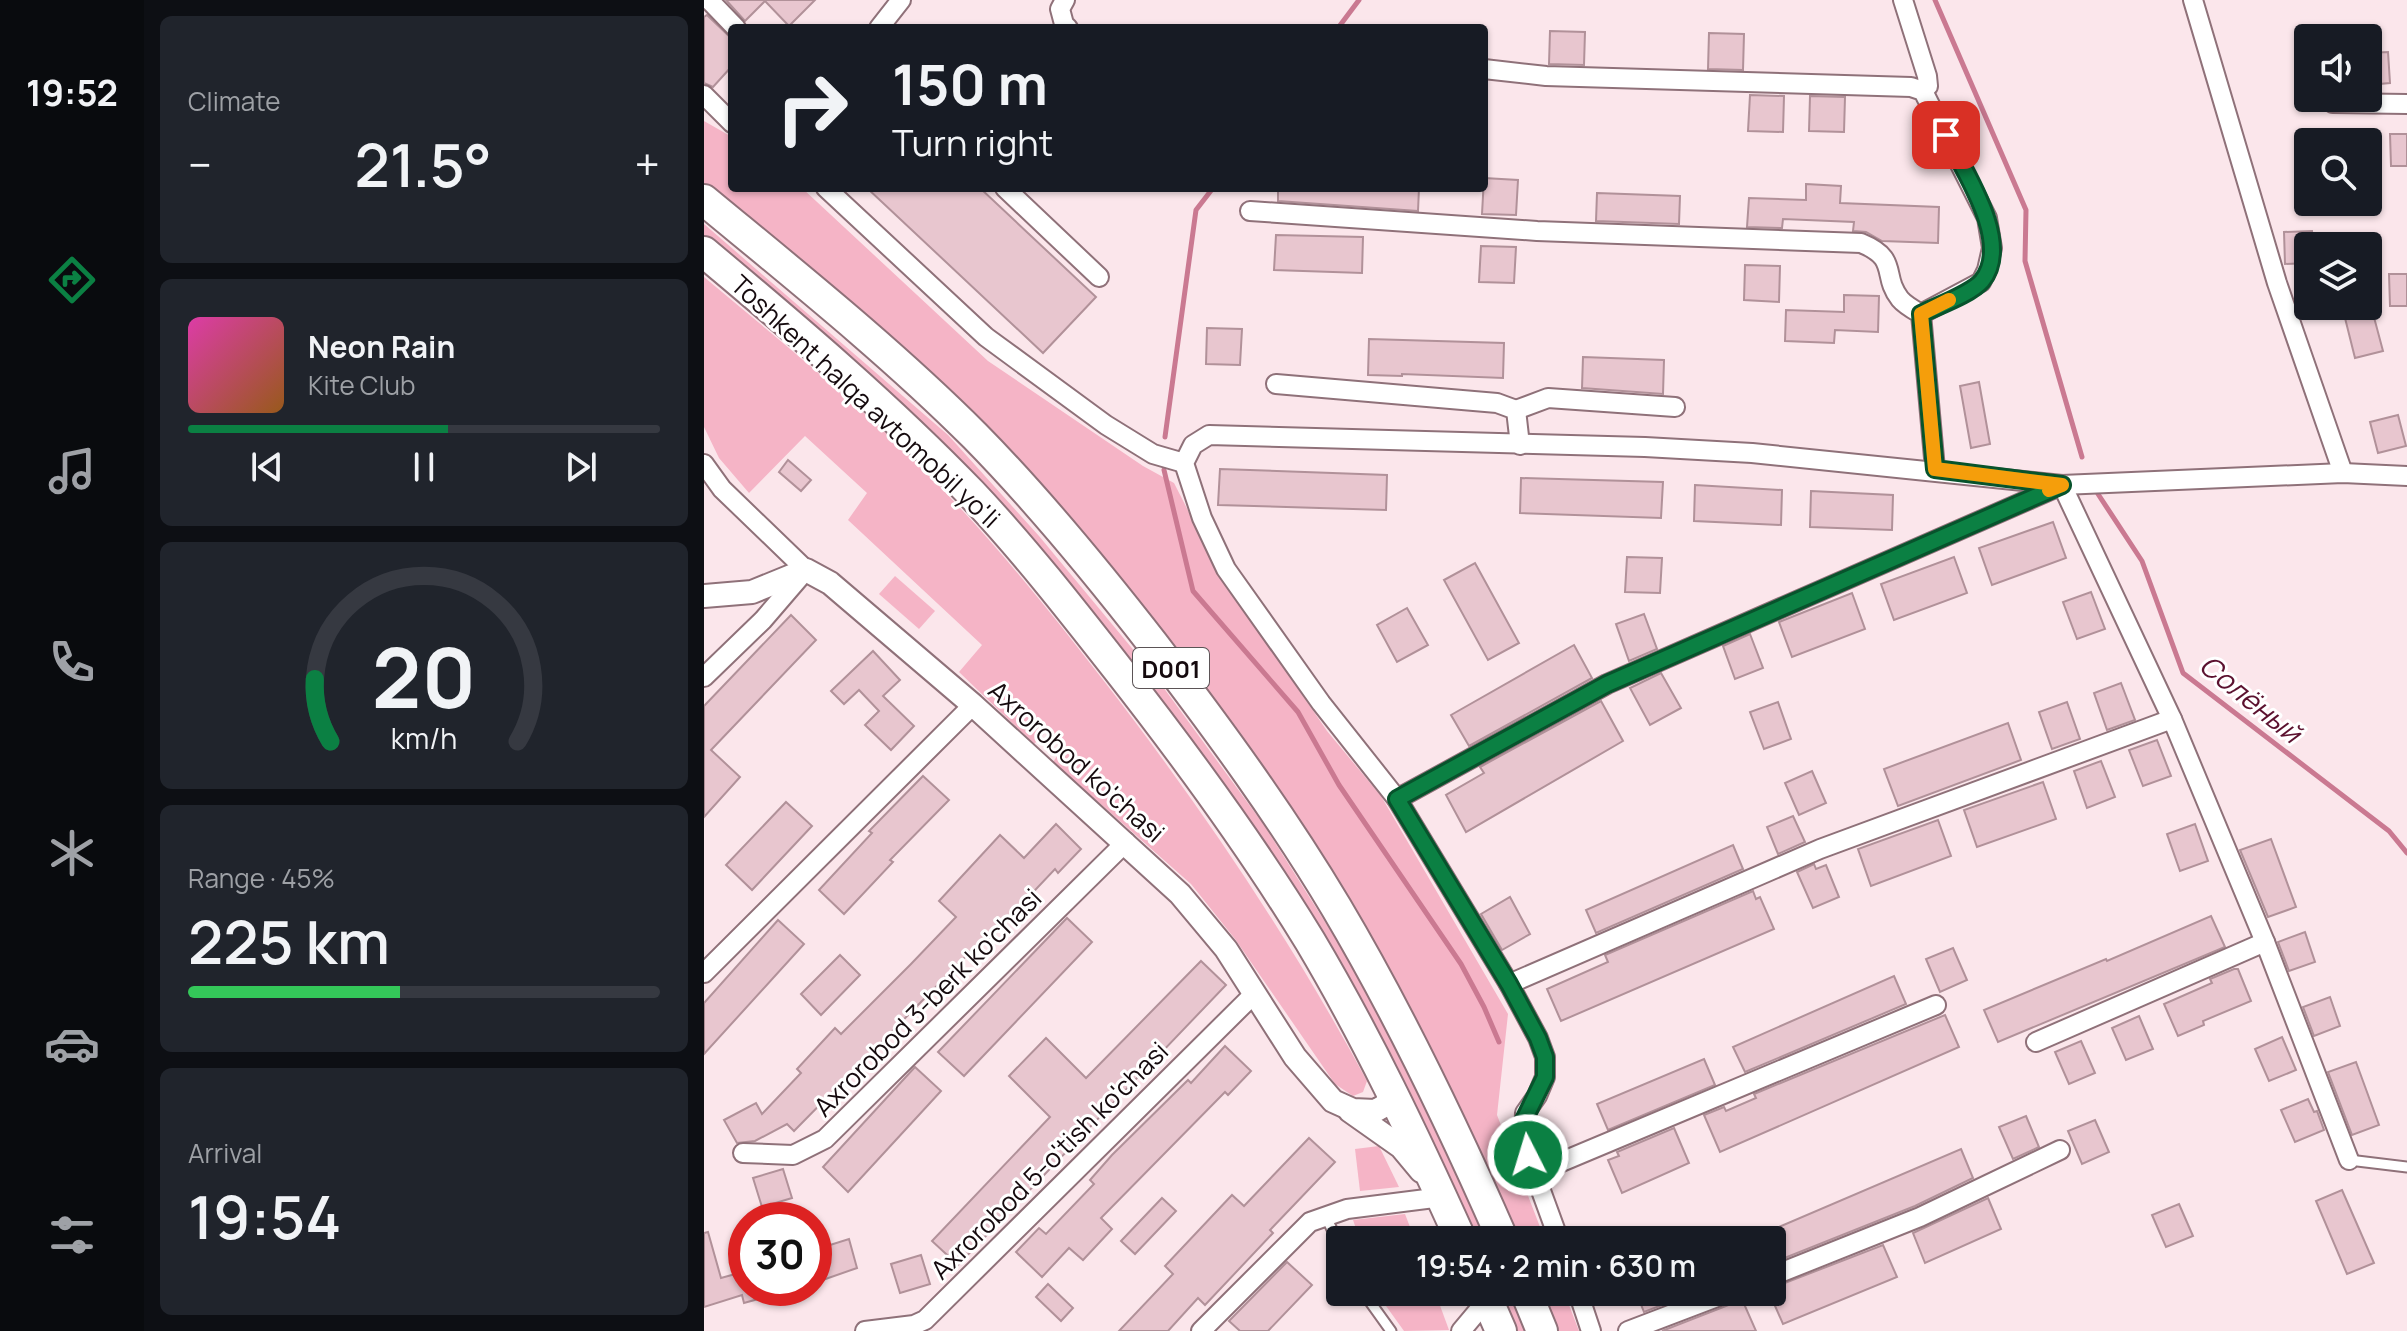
<!DOCTYPE html>
<meta charset="utf-8">
<style>
body{margin:0;font-family:Manrope,sans-serif;background:#20242c;color:#f1f3f6;height:100vh;display:flex;flex-direction:column;font-size:30px;white-space:nowrap}
*{box-sizing:border-box;margin:0}
p{font-size:26px;color:#9ea1a6}
.icon{flex:none;width:44px;height:44px;fill:none;stroke:currentColor;stroke-width:2;stroke-linecap:round;stroke-linejoin:round}
.map{position:relative;flex:1;overflow:hidden}
.panel{display:flex;flex-direction:column;gap:16px;padding:16px;background:#0d0f14;width:560px}
.panel>*{flex:none}
.hud{position:absolute;left:24px;top:24px;width:760px;height:168px;border-radius:8px;box-shadow:0 2px 6px #0004;background:#171b24;color:#f1f3f6;overflow:hidden}
.fabs{position:absolute;left:1590px;top:24px;display:grid;gap:16px}
.fabs a{display:grid;place-items:center;width:88px;height:88px;border-radius:8px;background:#171b24;box-shadow:0 2px 6px #0004;font-size:40px}
.speed{position:absolute;left:24px;top:1202px;display:flex;gap:16px;font-size:40px;font-weight:700;text-align:center}
.speed>*{display:grid;place-content:center;width:104px;height:104px;border-radius:50%;background:#171b24;box-shadow:0 2px 6px #0004;line-height:1}
.speed .limit{border:12px solid #d22;background:#fff;color:#111}
.pin{position:absolute;display:grid;place-items:center;width:68px;height:68px;color:#fff;margin:-34px;border-radius:16px;box-shadow:0 4px 12px #0006}
.me{position:absolute;width:88px;margin:-44px;rotate:355deg;stroke-linejoin:round;filter:drop-shadow(0 0 6px #0008)}
.turn{display:flex;align-items:center;gap:28px;height:168px;padding:0 32px;font-size:36px}
.turn .icon{width:104px;height:104px;stroke-width:2.5}
.turn b{display:block;font-size:56px;line-height:68px}
.big{font-size:60px;font-weight:600;line-height:1.1}
.panel .tile{flex:1;display:flex;flex-direction:column;justify-content:center;gap:12px;min-width:0;padding:0 28px;border-radius:12px;background:#20242c}
.panel .dial{align-items:center;gap:0}
.dial svg{height:208px;overflow:visible;fill:none;stroke:#363941;stroke-width:7;stroke-linecap:round;text-anchor:middle}
.dial text{fill:#f1f3f6;stroke:none}
.song{display:flex;align-items:center;gap:24px}
.cover{width:96px;height:96px;border-radius:12px;background:linear-gradient(135deg,hsl(320 70% 55%),hsl(30 70% 35%))}
.played{height:8px;border-radius:4px;background:linear-gradient(90deg,#0b8043 55%,#363941 55%)}
.keys{display:flex;justify-content:space-around;direction:ltr}
.heat{display:flex;justify-content:space-between;align-items:center;font-size:44px;direction:ltr}
.charge{height:12px;border-radius:6px;background:linear-gradient(90deg,#34c759 45%,#363941 0)}
.trip{position:absolute;left:622px;top:1226px;width:460px;height:80px;border-radius:8px;background:#171b24;box-shadow:0 2px 6px #0004;font-weight:600;line-height:80px;text-align:center}
main{display:flex;flex:1;min-height:0}
.dock{display:flex;flex-direction:column;width:144px;justify-content:space-around;align-items:center;background:#090b0e;color:#9ea1a6}
.dock .icon{width:56px;height:56px}
.dock .current{color:#0b8043}
.dock b{font-size:36px;color:#f1f3f6}
.map>svg:first-child{display:block}
.green{fill:#f5b4c6}
.lines{fill:none;stroke-linecap:round;stroke-linejoin:round}
.stream{stroke:#ca7991;stroke-width:5}
.building{fill:#e8c6cf;stroke:#b19199;stroke-width:2}
.service-casing{stroke:#8f7179;stroke-width:13}
.minor-casing{stroke:#8f7179;stroke-width:22}
.tertiary-casing{stroke:#8f7179;stroke-width:26}
.trunk-casing{stroke:#8f7179;stroke-width:34}
.service{stroke:#fff;stroke-width:9}
.minor{stroke:#fff;stroke-width:18}
.tertiary{stroke:#fff;stroke-width:22}
.trunk{stroke:#fff;stroke-width:30}
.route-casing{stroke:#07532c;stroke-width:20}
.route{stroke:#0b8043;stroke-width:14}
.slow{stroke:#f59e0b;stroke-width:14}
.labels{text-anchor:middle;dominant-baseline:central;stroke-width:6;stroke-linejoin:round;paint-order:stroke}
.shield{fill:#fff;stroke:#5b5456;stroke-width:2}
.shield-label{font-size:24px;font-weight:bold;fill:#150a0e}
.street-label{font-size:26px;fill:#150a0e;stroke:#fff}
.water-label{font-size:28px;font-style:italic;fill:#5b112f;stroke:#fff}
</style>
<main>
<nav class="dock">
<b>19:52</b>
<svg class="icon current" aria-label="directions" viewBox="0 0 24 24"><path d="M12 3l9 9-9 9-9-9zM9 14v-3h6M13 9l2 2-2 2"/></svg>
<svg class="icon" aria-label="music" viewBox="0 0 24 24"><path d="M9 18V5l10-2v13"/><circle cx="6" cy="18" r="3"/><circle cx="16" cy="16" r="3"/></svg>
<svg class="icon" aria-label="phone" viewBox="0 0 24 24"><path d="M5 4h4l2 5-3 2q2 4 5 5l2-3 5 2v4C11 20 4 13 5 4z"/></svg>
<svg class="icon" aria-label="climate" viewBox="0 0 24 24"><path d="M12 3v18M4 7l16 10M4 17L20 7"/></svg>
<svg class="icon" aria-label="car" viewBox="0 0 24 24"><path d="M5 17H2v-5l4-1 3-4h7l3 4 3 1v5h-3M9 17h6M6 11h13"/><circle cx="7" cy="17" r="2"/><circle cx="17" cy="17" r="2"/></svg>
<svg class="icon" aria-label="filters" viewBox="0 0 24 24"><path d="M4 7h16M4 17h16"/><circle cx="9" cy="7" r="2"/><circle cx="15" cy="17" r="2"/></svg>
</nav>
<section class="panel">
<div class="tile"><p>Climate</p>
<div class="heat"><a>−</a><b class="big">21.5°</b><a>+</a></div>
</div>
<div class="tile">
<div class="song"><i class="cover"></i><div><b>Neon Rain</b><p>Kite Club</p></div></div>
<div class="played"></div>
<div class="keys"><svg class="icon" aria-label="previous" viewBox="0 0 24 24"><path d="M18 5L8 12l10 7zM5 5v14"/></svg><svg class="icon" aria-label="pause" viewBox="0 0 24 24"><path d="M8 5v14M16 5v14"/></svg><svg class="icon" aria-label="next" viewBox="0 0 24 24"><path d="M6 5l10 7-10 7zM19 5v14"/></svg></div>
</div>
<div class="tile dial"><svg viewBox="0 0 100 80">
<path d="M14 69A42 42 0 1 1 86 69"/>
<path d="M14 69A42 42 0 0 1 8 45" stroke="#0b8043"/>
<text x="50" y="56" font-size="32" font-weight="700">20</text>
<text x="50" y="72" font-size="11">km/h</text>
</svg></div>
<div class="tile"><p>Range · 45%</p><b class="big">225 km</b><div class="charge"></div></div>
<div class="tile"><p>Arrival</p><b class="big">19:54</b></div>
</section>
<div class="map">
<svg width="1703" height="1331" viewBox="0 0 1703 1331">
<rect width="100%" height="100%" fill="#fbe6eb"/>
<g class="green">
<polygon points="0,121 28,137 28,188 98,188 284,361 439,466 470,483 519,579 623,731 677,796 804,1014 793,1115 841,1240 816,1240 728,1052 557,769 136,298 0,184"/>
<path d="M0 224 244 435 335 536 451 676 560 825 657 979 700 1058 785 1240H772L731 1145 690 1065 267 474C186 387 91 312 0 236Z"/>
<path d="M0 277C82 346 167 413 240 491 296 549 347 613 396 676 496 805 586 938 663 1081L659 1092 649 1096 631 1084 531 939 487 884 349 762 360 746 344 730 330 744 255 672 278 645 144 520 163 493 101 436 45 493 15 458 0 427Z"/>
<polygon points="191,576 231,611 215,629 175,594"/>
<polygon points="675,1146 695,1187 656,1191 651,1149"/>
<polygon points="701,1214 711,1240 656,1240 649,1220"/>
<polygon points="672,1292 731,1292 745,1330 700,1331"/>
<polygon points="795,1292 808,1292 824,1331 812,1331"/>
<polygon points="839,1292 860,1292 875,1331 855,1331"/>
</g>
<g class="lines">
<g class="stream">
<polyline points="1231,0 1322,210 1321,261 1378,457"/>
<polyline points="634,28 655,0"/>
<polyline points="461,437 492,210 509,188"/>
<polyline points="460,470 489,591 594,712 635,785 757,964 780,1007 795,1042"/>
<polyline points="1394,494 1438,561 1479,673 1685,831 1703,853"/>
</g>
</g>
<g class="building">
<polygon points="22,0 111,0 85,26 61,1 41,21"/>
<polygon points="3,15 28,39 28,66 9,87 0,83 0,17"/>
<polygon points="846,31 881,32 880,65 845,64"/>
<polygon points="1005,33 1040,34 1039,70 1004,69"/>
<polygon points="1684,52 1686,83 1664,85 1664,53"/>
<polygon points="1046,95 1080,96 1079,132 1044,131"/>
<polygon points="1106,96 1141,97 1140,132 1105,131"/>
<polygon points="1686,134 1703,134 1703,166 1687,166"/>
<polygon points="780,178 814,180 812,215 778,214"/>
<polygon points="1102,184 1137,186 1136,203 1235,207 1234,243 1178,241 1162,232 1149,231 1150,222 1079,219 1078,228 1043,227 1045,198 1102,200"/>
<polygon points="163,188 276,188 392,297 339,353"/>
<polygon points="574,188 715,188 714,211 574,201"/>
<polygon points="893,193 976,196 975,224 892,221"/>
<polygon points="1608,231 1609,246 1604,246 1604,263 1581,264 1580,232"/>
<polygon points="572,235 659,237 658,273 570,270"/>
<polygon points="777,246 812,247 810,283 775,282"/>
<polygon points="1041,265 1076,266 1075,302 1040,300"/>
<polygon points="1685,274 1703,274 1703,306 1686,306"/>
<polygon points="1140,295 1175,296 1174,332 1131,330 1130,343 1081,341 1082,310 1140,312"/>
<polygon points="1638,306 1667,306 1679,351 1651,358"/>
<polygon points="503,328 538,329 536,365 502,364"/>
<polygon points="665,339 800,343 799,378 698,374 698,376 664,375"/>
<polygon points="879,357 960,360 959,394 878,388"/>
<polygon points="1275,382 1286,444 1267,448 1256,386"/>
<polygon points="1694,415 1702,446 1674,453 1666,422"/>
<polygon points="84,460 107,480 97,491 75,472"/>
<polygon points="516,469 683,475 682,510 514,505"/>
<polygon points="817,478 959,482 957,518 816,513"/>
<polygon points="991,485 1078,490 1077,525 990,521"/>
<polygon points="1107,491 1189,495 1188,530 1106,527"/>
<polygon points="1349,522 1362,558 1288,585 1275,548"/>
<polygon points="923,557 958,558 956,593 921,592"/>
<polygon points="1250,557 1263,593 1190,620 1177,584"/>
<polygon points="771,563 815,643 784,660 740,580"/>
<polygon points="1387,592 1401,629 1373,639 1359,602"/>
<polygon points="1148,593 1161,629 1088,657 1075,622"/>
<polygon points="703,608 724,645 693,662 673,625"/>
<polygon points="940,614 953,649 925,661 912,624"/>
<polygon points="87,615 112,640 7,750 36,777 0,817 0,706"/>
<polygon points="1046,634 1059,668 1031,679 1019,646"/>
<polygon points="870,645 888,678 765,746 747,715"/>
<polygon points="169,651 196,680 179,696 210,726 187,750 161,725 175,711 155,690 140,704 127,691"/>
<polygon points="957,673 977,708 946,725 926,688"/>
<polygon points="1417,683 1431,720 1403,730 1390,693"/>
<polygon points="897,701 919,741 762,832 742,795 780,773 776,767"/>
<polygon points="1074,702 1087,739 1060,749 1046,712"/>
<polygon points="1363,702 1376,739 1348,749 1335,712"/>
<polygon points="1304,723 1317,760 1194,806 1180,769"/>
<polygon points="1453,740 1467,776 1439,786 1425,750"/>
<polygon points="1397,761 1411,797 1383,808 1370,771"/>
<polygon points="1108,771 1122,803 1095,815 1081,783"/>
<polygon points="219,776 245,800 186,860 189,862 140,914 115,890 168,833 165,831"/>
<polygon points="1339,782 1352,819 1273,847 1260,810"/>
<polygon points="82,802 108,826 48,890 22,865"/>
<polygon points="1089,816 1101,842 1074,854 1063,827"/>
<polygon points="1234,820 1247,856 1167,886 1154,849"/>
<polygon points="352,824 377,849 354,873 351,869 280,944 277,941 90,1131 83,1124 51,1141 33,1143 20,1120 52,1103 58,1114 97,1073 93,1069 131,1028 137,1034 207,964 252,917 235,901 296,835 320,858"/>
<polygon points="1491,824 1504,861 1476,871 1463,834"/>
<polygon points="1567,839 1592,907 1564,917 1536,850"/>
<polygon points="1029,845 1039,869 892,933 882,910"/>
<polygon points="1110,864 1112,869 1122,865 1135,897 1109,908 1093,872"/>
<polygon points="1049,891 1052,899 1056,897 1070,929 857,1021 843,989 904,962 901,955"/>
<polygon points="806,897 826,934 798,950 777,914"/>
<polygon points="1507,916 1521,947 1294,1042 1280,1010 1402,959 1403,961"/>
<polygon points="363,918 388,942 260,1076 234,1052"/>
<polygon points="74,920 100,944 0,1054 0,1003"/>
<polygon points="1601,932 1611,962 1585,971 1574,942"/>
<polygon points="1249,948 1263,980 1236,992 1222,959"/>
<polygon points="136,955 156,975 117,1015 97,994"/>
<polygon points="497,961 522,985 254,1265 228,1241 346,1117 305,1076 342,1038 382,1078"/>
<polygon points="1530,969 1534,969 1547,1001 1499,1021 1500,1025 1474,1036 1460,1004 1508,983 1506,979"/>
<polygon points="1190,976 1202,1004 1041,1072 1029,1047"/>
<polygon points="1626,997 1636,1026 1610,1036 1599,1007"/>
<polygon points="1241,1015 1255,1047 1016,1152 1000,1115 1020,1107 1022,1111 1052,1098 1050,1094"/>
<polygon points="1435,1016 1449,1049 1422,1060 1408,1028"/>
<polygon points="1578,1037 1592,1070 1565,1081 1551,1049"/>
<polygon points="1377,1041 1391,1073 1365,1084 1351,1052"/>
<polygon points="521,1046 547,1071 524,1095 521,1092 397,1218 408,1229 379,1260 365,1248 338,1277 312,1252 335,1228 342,1234 390,1184 386,1180 408,1155 484,1080 487,1083"/>
<polygon points="1000,1059 1011,1085 904,1130 893,1104"/>
<polygon points="1652,1062 1675,1125 1648,1135 1624,1072"/>
<polygon points="211,1067 237,1091 144,1192 119,1167"/>
<polygon points="1604,1099 1610,1112 1613,1111 1620,1130 1591,1142 1577,1110"/>
<polygon points="1322,1116 1335,1147 1309,1159 1295,1127"/>
<polygon points="1391,1120 1405,1152 1378,1164 1364,1131"/>
<polygon points="970,1128 985,1163 918,1193 904,1160 915,1156 913,1152"/>
<polygon points="605,1138 631,1162 566,1230 569,1233 501,1305 494,1298 464,1331 415,1331 469,1274 461,1266 528,1195 540,1206"/>
<polygon points="1257,1149 1269,1178 1211,1206 1068,1263 1068,1230"/>
<polygon points="79,1169 88,1198 58,1207 49,1178"/>
<polygon points="1638,1190 1670,1263 1643,1274 1612,1201"/>
<polygon points="458,1198 472,1211 431,1254 417,1241"/>
<polygon points="1284,1198 1297,1229 1221,1263 1209,1233"/>
<polygon points="1475,1204 1489,1236 1462,1247 1448,1215"/>
<polygon points="4,1232 17,1278 42,1271 42,1288 78,1288 79,1292 40,1303 38,1295 0,1307 0,1233"/>
<polygon points="145,1239 153,1268 110,1283 110,1250"/>
<polygon points="1179,1245 1193,1277 1079,1324 1068,1299 1068,1288"/>
<polygon points="217,1255 226,1284 196,1293 187,1264"/>
<polygon points="583,1262 608,1285 564,1331 536,1331 525,1321"/>
<polygon points="344,1284 369,1308 357,1321 332,1297"/>
<polygon points="932,1292 992,1292 940,1312"/>
<polygon points="1037,1297 1052,1331 958,1331 1030,1303"/>
</g>
<g class="lines">
<g class="service-casing">
<g id="service">
<polyline points="1645,1160 1703,1167"/>
<polyline points="622,1217 636,1246"/>
<polyline points="659,1292 687,1331"/>
</g>
</g>
<g class="minor-casing">
<g id="minor">
<polyline points="5,0 32,28"/>
<polyline points="361,0 356,9 360,24 364,28"/>
<polyline points="1199,0 1223,76 1224,86 1219,91"/>
<polyline points="1489,0 1573,283 1639,473"/>
<polyline points="175,28 197,0"/>
<polyline points="780,69 842,76 1207,87 1219,91 1283,218 1288,248 1283,270 1277,282 1217,314"/>
<polyline points="0,95 28,123"/>
<polyline points="1629,103 1703,104"/>
<polyline points="122,188 282,337 402,425 449,454 480,463"/>
<polyline points="301,188 395,277"/>
<path d="M546 211 833 231 1157 243C1196 259 1177 275 1196 299 1201 305 1210 310 1217 314L1231 469"/>
<polyline points="572,384 793,403 812,410 816,445"/>
<polyline points="812,410 844,398 971,407"/>
<polyline points="0,464 18,489 102,570 59,620 0,677"/>
<polyline points="693,799 903,684 1358,485 1468,719 1561,942 1645,1160"/>
<polyline points="0,973 269,705"/>
<polyline points="805,984 1116,849 1468,719"/>
<polyline points="1332,1042 1561,942"/>
<polyline points="39,1153 89,1155 121,1139 422,842"/>
<polyline points="831,1173 1232,1005"/>
<polyline points="855,1240 824,1155 820,1132 821,1113 833,1096 841,1077 841,1057 834,1038 805,984 693,799 617,703 522,569 498,518 480,463 489,445 505,435 941,447 1048,453 1358,485 1639,473 1703,476"/>
<polyline points="1068,1276 1216,1217 1356,1150"/>
<polyline points="874,1292 887,1331"/>
<polyline points="161,1331 210,1325 221,1320 549,995"/>
<polyline points="497,1331 606,1222 643,1209 738,1197"/>
<polyline points="757,1331 783,1300"/>
<polyline points="924,1331 1026,1292"/>
</g>
</g>
<g class="tertiary-casing">
<g id="tertiary">
<polyline points="0,596 48,592 102,570 126,583 269,705 476,894 522,949 591,1057 629,1101 649,1110 671,1111 680,1106 689,1095"/>
<polyline points="646,1111 697,1147 717,1171"/>
</g>
</g>
<g class="trunk-casing">
<g id="trunk">
<path d="M0 200C92 276 187 352 271 436 335 501 393 572 449 644 514 729 577 815 632 907 695 1013 749 1126 799 1240"/>
<path d="M0 252C92 329 184 407 267 493 319 548 366 608 413 668 482 756 548 846 606 941 663 1037 711 1138 757 1240"/>
<polyline points="780,1292 797,1331"/>
<polyline points="822,1292 838,1331"/>
</g>
</g>
<use href="#service" class="service"/>
<use href="#minor" class="minor"/>
<use href="#tertiary" class="tertiary"/>
<use href="#trunk" class="trunk"/>
</g>
<g class="lines">
<g class="route-casing">
<path id="route" d="M824 1155 819 1122 841 1077V1057L834 1038 805 984 693 799 903 684 1358 485 1231 469 1217 314C1233 306 1267 294 1278 281 1309 243 1260 171 1242 135"/>
</g>
<use href="#route" class="route"/>
<polyline class="slow" points="1245,300 1217,314 1231,469 1358,485 1345,490"/>
</g>
<g class="labels">
<rect class="shield" x="429" y="648" width="76" height="40" rx="6"/>
<g class="shield-label">
<text x="467" y="668">D001</text>
</g>
<g class="street-label">
<text transform="translate(162 401) rotate(43)">Toshkent halqa avtomobil yo'li</text>
<text transform="translate(373 761) rotate(42)">Axrorobod ko'chasi</text>
<text transform="translate(223 1002) rotate(-45)">Axrorobod 3-berk ko'chasi</text>
<text transform="translate(345 1160) rotate(-45)">Axrorobod 5-o'tish ko'chasi</text>
</g>
<g class="water-label">
<text transform="translate(1547 698) rotate(39)">Солёный</text>
</g>
</g>
</svg>
<div class="fabs">
<a><svg class="icon" aria-label="sound" viewBox="0 0 24 24"><path d="M4 9h4l5-4v14l-5-4H4zM17 9q2 3 0 6"/></svg></a>
<a><svg class="icon" aria-label="search" viewBox="0 0 24 24"><circle cx="10" cy="10" r="6"/><path d="M15 15l6 6"/></svg></a>
<a><svg class="icon" aria-label="layers" viewBox="0 0 24 24"><path d="M12 4l9 5-9 5-9-5zM3 14l9 5 9-5"/></svg></a>
</div>
<div class="speed"><div class="limit">30</div></div>
<div class="pin" style="left:1242px;top:135px;background:#d93025"><svg class="icon" aria-label="arrive" viewBox="0 0 24 24"><path d="M6 21V4h12l-3 4 3 4H6"/></svg></div>
<svg class="me" style="left:824px;top:1155px" viewBox="-20 -20 40 40"><circle r="17" fill="#0b8043" stroke="#fff" stroke-width="3"/><path d="M0-11L8 9 0 5-8 9z" fill="#fff"/></svg>
<div class="trip">19:54 · 2 min · 630 m</div>
<div class="hud">
<div class="turn"><svg class="icon" aria-label="right" viewBox="0 0 24 24"><path d="M7 20v-9h11M14 6l5 5-5 5"/></svg><div><b>150 m</b>Turn right</div></div>
</div>
</div>
</main>
